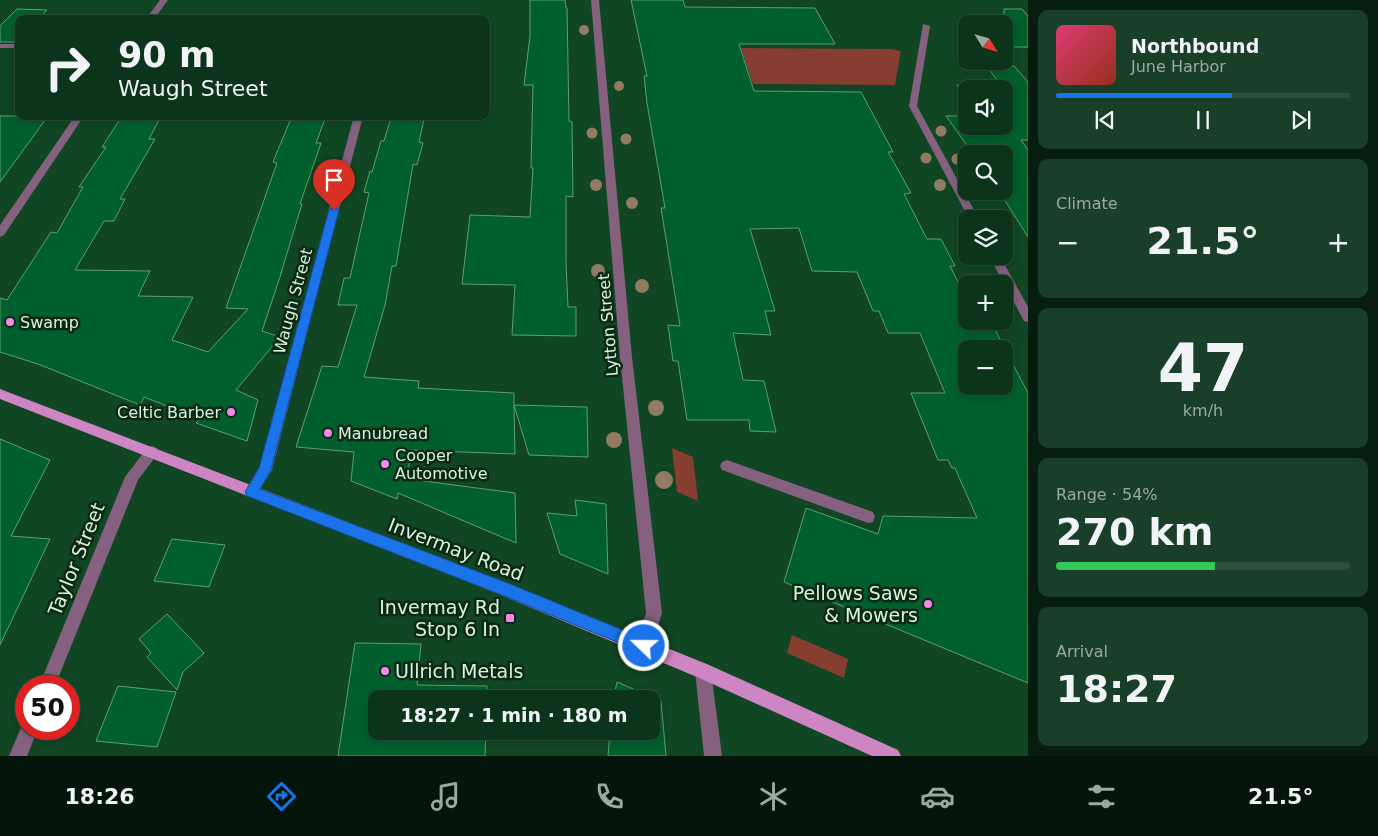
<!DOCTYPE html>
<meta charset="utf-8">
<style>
body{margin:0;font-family:"DejaVu Sans",sans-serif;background:#1a3f28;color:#f1f3f6;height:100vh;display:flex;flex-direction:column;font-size:19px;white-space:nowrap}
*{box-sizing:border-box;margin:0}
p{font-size:16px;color:#9aaaa3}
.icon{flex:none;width:28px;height:28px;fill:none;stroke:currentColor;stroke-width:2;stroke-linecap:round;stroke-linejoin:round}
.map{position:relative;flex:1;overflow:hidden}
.sheet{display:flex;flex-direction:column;gap:10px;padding:10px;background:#071d0f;width:350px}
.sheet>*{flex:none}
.guide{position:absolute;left:15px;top:15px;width:475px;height:105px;border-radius:10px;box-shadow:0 2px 8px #0003,0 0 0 1px #2c4f3a;background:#0c341b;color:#f1f3f6;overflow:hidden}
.needle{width:32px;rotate:127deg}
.controls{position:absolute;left:958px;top:15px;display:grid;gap:10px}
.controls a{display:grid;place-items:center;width:55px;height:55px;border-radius:10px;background:#0c341b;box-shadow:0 2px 8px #0003,0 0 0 1px #2c4f3a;font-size:25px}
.speed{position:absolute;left:15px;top:675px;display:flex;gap:10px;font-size:25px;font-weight:700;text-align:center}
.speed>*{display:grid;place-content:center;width:65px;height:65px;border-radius:50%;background:#0c341b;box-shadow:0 2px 8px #0003,0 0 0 1px #2c4f3a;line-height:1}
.speed .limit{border:8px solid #d22;background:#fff;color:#111}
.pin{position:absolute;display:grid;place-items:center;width:42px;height:42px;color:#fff;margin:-51px -21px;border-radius:50% 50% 50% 0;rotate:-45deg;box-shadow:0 0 5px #0007}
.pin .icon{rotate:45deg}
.me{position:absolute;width:55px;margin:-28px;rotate:292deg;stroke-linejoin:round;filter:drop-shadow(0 0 4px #0008)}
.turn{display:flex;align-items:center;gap:18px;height:105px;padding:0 20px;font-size:22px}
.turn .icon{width:65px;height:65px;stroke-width:2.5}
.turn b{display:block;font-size:35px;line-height:42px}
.big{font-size:38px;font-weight:700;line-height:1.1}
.sheet .tile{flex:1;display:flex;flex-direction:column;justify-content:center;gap:8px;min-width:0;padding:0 18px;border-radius:10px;background:#1a3f28}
.sheet .dial{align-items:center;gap:0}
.dial b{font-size:65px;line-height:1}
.song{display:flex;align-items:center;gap:15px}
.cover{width:60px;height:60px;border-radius:8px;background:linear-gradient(135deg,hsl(340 70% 55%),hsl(10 70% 35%))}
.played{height:5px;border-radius:2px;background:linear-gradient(90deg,#1a73e8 60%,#2c4f3a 60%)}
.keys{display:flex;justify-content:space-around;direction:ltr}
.heat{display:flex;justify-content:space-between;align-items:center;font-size:28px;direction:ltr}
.charge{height:8px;border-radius:4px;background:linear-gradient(90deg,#34c759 54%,#2c4f3a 0)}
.trip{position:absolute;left:368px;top:690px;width:292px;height:50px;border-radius:10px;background:#0c341b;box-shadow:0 2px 8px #0003,0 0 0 1px #2c4f3a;font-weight:700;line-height:50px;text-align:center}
.dock{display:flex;height:80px;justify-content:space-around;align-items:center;background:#05150b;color:#9aaaa3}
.dock .icon{width:35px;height:35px}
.dock .selected{color:#1a73e8}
.dock b{font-size:22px;color:#f1f3f6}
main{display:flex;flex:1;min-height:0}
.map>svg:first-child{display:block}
.green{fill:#873d30}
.building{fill:#015f2d;stroke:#5d9f70;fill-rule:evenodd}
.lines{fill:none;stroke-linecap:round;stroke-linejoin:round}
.minor{fill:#85617f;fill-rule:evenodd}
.major{fill:#cd85c3;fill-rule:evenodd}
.tree{fill:#917b63}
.route{fill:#1a73e8;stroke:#114b97}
.poi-dot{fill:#f888ea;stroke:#0c2815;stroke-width:2}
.labels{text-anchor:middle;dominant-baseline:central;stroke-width:5;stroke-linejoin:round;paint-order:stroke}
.street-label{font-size:16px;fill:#d5f6dc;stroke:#0c2815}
.poi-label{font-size:16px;fill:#d5f6dc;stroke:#0c2815;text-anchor:start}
.near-street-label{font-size:19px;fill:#d5f6dc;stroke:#0c2815}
.near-poi-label{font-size:19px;fill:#d5f6dc;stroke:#0c2815;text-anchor:end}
</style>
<main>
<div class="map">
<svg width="1028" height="756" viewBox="0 0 1028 756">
<rect width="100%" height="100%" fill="#104624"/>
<g class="green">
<polygon points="741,48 890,49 901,51 895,85 753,84"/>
<polygon points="672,448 693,457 698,501 677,492"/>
<polygon points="792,635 848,659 844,678 787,653"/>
</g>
<g class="building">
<polygon points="530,0 565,0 566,8 567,8 569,121 572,122 573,197 566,196 566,263 568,307 576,307 576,336 512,335 515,285 462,284 470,215 530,217 533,168 531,168 533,85 524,85 530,36"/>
<path d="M631 0H683L685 7 815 8 835 44H739L754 91 861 92 893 152H888L911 193 904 194 927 239H941L955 266H950L966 298V321L991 322 1028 393V683L784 582 806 508 878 534 883 516 977 518 955 468H952L948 460H938L911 393H945L920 333H888L879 311H873L857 272 812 271 799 228 750 229 775 311H765L771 335 733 333 743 380 764 381 776 432 750 431 749 420H687L678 361H673L668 325 680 326 661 208H665L647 103 644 76H647ZM966 349H1004V386H966Z"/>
<polygon points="17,9 47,10 39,19 19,19 17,42 0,42 0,26"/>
<polygon points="1004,9 1022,9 1028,16 1028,47 1004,47"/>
<polygon points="986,66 1014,66 1028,82 1028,140 1021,140 1028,150 1028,237 999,191 1004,191 1004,154 973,154 946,116 966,116 966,126 1004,126 1004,89 966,89 966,108 959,97 965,97 957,85 966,85 964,81 998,81"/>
<polygon points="0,116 48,116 0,182"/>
<polygon points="122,116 161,116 149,139 155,139 120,199 125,199 114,221 104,221 75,270 150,271 138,296 193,297 172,340 208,352 248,309 226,308 277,163 273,162 292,116 326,116 316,143 321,143 300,204 302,204 281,273 282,271 262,331 280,337 236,390 258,400 247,441 196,423 200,419 144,397 140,405 38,364 0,352 0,298 7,300 51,232 57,233 83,187 79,187 106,147 102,147"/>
<polygon points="391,118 424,119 419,142 423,143 417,165 413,164 396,266 392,266 385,305 364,377 419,381 418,388 514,393 514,405 587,407 588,457 529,455 514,405 515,454 410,450 408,479 515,493 516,543 398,493 397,499 351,481 354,452 296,447 322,366 338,367 357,305 338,305 344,278 350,278 358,242 369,193 364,192 370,171 372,172 381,141 384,141"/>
<polygon points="0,439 50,460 11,536 50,539 0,645"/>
<polygon points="575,500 606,504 608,574 560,554 547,513 577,516"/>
<polygon points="172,539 225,545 209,587 154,581"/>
<polygon points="167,614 204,653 183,672 177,690 147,657 151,653 139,639"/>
<polygon points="355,643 421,644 417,685 487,686 487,699 376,699 376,731 486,731 485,756 338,756"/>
<polygon points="617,682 661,701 666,756 608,756 610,731 651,731 651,699 613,699"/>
<polygon points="118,686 176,692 157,747 96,741"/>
</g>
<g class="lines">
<g class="minor">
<polygon points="160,0 168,0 154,19 146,19"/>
<polygon points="591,0 599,0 632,357 662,613 650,652 644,654 638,652 636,646 646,613 620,357"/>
<polygon points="923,24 930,26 917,106 979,219 969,219 909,106"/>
<rect x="0" y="44" width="19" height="4"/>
<polygon points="75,116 84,116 4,235 0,237 0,225"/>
<polygon points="354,116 363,116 272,470 256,496 251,498 246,496 244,492 259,468"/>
<polygon points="989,256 1000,256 1028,307 1028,322 1024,321"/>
<polygon points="152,446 157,448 159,452 138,480 55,686 39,686 125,477 147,448"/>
<polygon points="727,460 873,512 875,517 873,522 868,523 722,470 720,466 722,462"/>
<polygon points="703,663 709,665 711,671 722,756 704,756 695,671 697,665"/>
<polygon points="26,722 26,729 38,729 27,756 9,756 23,723"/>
</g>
<polygon class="major" points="0,389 510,584 709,665 898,750 901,756 872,756 697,677 501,595 0,399"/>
</g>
<g class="tree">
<circle cx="584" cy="30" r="5"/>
<circle cx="619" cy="86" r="5"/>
<circle cx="941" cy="131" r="5.5"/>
<circle cx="592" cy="133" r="5.5"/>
<circle cx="626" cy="139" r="5.5"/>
<circle cx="926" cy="158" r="5.5"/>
<circle cx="957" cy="159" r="5.5"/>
<circle cx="596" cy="185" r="6"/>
<circle cx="940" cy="185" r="6"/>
<circle cx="632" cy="203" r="6"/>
<circle cx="598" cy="271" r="7"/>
<circle cx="642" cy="286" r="7"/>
<circle cx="656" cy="408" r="8"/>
<circle cx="614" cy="440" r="8"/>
<circle cx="664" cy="480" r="9"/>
</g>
<polygon class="route" points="334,207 339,210 271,470 260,489 505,582 649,641 651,646 649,651 644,653 502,595 247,496 245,492 259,468 329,210"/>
<g class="poi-dot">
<circle cx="10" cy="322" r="5"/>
<circle cx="231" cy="412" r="5"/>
<circle cx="328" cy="433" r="5"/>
<circle cx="385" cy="464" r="5"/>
<circle cx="928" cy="604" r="5"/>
<rect x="505" y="613" width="10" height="10" rx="2.5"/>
<circle cx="385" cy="671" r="5"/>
</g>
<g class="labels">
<g class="street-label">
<text transform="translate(293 301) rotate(-75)">Waugh Street</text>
<text transform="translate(608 325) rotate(-95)">Lytton Street</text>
</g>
<g class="poi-label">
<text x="20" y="322">Swamp</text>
<text x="221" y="412" text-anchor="end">Celtic Barber</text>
<text x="338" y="433">Manubread</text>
<text x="395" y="455">Cooper<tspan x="395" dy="18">Automotive</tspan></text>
</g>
<g class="near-street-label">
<text transform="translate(456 549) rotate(21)">Invermay Road</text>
<text transform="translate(76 559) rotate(-68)">Taylor Street</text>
</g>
<g class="near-poi-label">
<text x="918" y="593">Pellows Saws<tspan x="918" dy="22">&amp; Mowers</tspan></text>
<text x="500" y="607">Invermay Rd<tspan x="500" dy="22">Stop 6 In</tspan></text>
<text x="395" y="671" text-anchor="start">Ullrich Metals</text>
</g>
</g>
</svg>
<div class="controls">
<a><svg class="needle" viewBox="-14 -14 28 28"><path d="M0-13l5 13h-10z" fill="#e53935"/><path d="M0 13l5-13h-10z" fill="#9aaaa3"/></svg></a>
<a><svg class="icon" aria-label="sound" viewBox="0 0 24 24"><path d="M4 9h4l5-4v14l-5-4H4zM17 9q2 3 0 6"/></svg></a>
<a><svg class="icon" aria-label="search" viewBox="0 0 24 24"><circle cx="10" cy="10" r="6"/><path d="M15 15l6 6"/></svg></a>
<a><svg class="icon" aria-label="layers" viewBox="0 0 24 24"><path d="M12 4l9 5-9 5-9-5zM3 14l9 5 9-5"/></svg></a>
<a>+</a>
<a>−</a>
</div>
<div class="speed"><div class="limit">50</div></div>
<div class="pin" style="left:334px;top:210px;background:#d93025"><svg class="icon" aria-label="arrive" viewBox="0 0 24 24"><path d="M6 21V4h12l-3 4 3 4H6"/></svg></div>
<svg class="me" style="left:644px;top:646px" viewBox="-20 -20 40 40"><circle r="17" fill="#1a73e8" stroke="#fff" stroke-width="3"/><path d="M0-11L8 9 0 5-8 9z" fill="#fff"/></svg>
<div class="trip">18:27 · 1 min · 180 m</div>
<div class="guide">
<div class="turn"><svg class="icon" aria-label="right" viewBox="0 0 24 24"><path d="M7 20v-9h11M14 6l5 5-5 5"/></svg><div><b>90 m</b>Waugh Street</div></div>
</div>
</div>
<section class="sheet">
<div class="tile">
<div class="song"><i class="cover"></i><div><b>Northbound</b><p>June Harbor</p></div></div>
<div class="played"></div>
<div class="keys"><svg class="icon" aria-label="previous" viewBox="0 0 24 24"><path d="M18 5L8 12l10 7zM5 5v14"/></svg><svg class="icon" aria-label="pause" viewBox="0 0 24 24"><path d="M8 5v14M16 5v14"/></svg><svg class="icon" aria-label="next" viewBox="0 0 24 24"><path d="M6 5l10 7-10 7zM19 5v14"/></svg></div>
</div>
<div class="tile"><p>Climate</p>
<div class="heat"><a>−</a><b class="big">21.5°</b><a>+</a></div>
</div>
<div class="tile dial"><b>47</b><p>km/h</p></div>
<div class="tile"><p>Range · 54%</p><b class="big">270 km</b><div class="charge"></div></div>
<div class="tile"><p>Arrival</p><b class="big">18:27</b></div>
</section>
</main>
<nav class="dock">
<b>18:26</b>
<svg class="icon selected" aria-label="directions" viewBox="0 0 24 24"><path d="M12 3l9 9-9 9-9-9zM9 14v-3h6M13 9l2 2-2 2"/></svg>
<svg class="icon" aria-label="music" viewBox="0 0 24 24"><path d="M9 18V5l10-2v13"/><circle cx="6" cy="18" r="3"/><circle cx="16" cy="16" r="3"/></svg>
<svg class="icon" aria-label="phone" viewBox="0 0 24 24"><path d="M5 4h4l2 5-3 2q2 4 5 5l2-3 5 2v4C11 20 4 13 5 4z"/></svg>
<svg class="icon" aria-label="climate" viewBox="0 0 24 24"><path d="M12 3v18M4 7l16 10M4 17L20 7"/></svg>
<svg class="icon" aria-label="car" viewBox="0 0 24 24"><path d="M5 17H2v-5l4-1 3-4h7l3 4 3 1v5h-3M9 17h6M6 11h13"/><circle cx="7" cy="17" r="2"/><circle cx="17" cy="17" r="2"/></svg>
<svg class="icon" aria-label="filters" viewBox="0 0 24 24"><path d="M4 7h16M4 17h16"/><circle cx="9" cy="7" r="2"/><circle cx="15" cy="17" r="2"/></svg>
<b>21.5°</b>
</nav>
